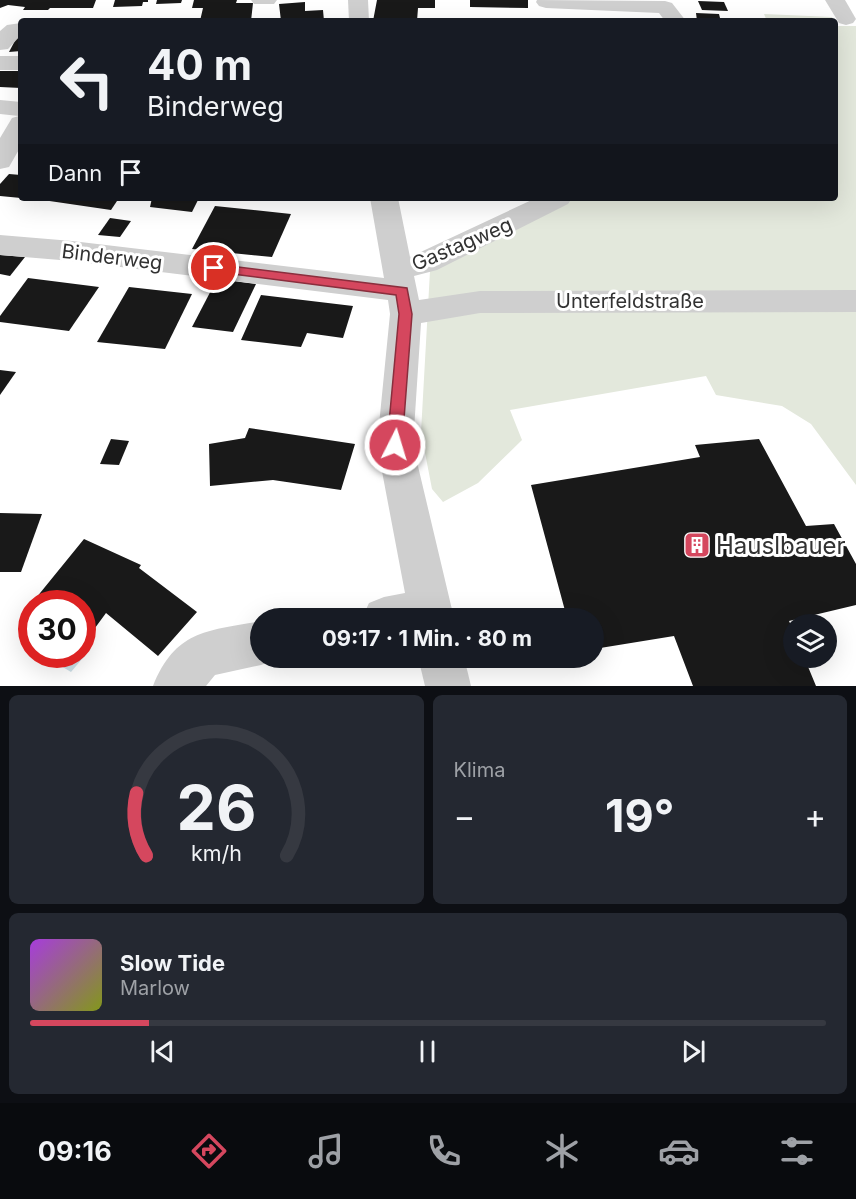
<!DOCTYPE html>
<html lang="de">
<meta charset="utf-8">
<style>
body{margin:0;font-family:Inter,sans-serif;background:#242831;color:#f1f3f6;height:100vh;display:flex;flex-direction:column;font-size:22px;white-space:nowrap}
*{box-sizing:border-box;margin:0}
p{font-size:20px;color:#9ea1a6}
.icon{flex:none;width:33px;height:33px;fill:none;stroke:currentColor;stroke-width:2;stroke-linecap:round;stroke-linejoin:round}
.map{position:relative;height:686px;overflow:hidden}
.panel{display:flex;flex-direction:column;gap:9px;padding:9px;background:#0d0f14;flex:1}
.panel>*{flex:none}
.banner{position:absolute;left:18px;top:18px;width:820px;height:183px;border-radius:6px;box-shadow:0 6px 24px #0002;background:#171b24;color:#f1f3f6;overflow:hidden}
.buttons{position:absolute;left:783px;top:614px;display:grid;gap:12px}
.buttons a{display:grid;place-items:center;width:54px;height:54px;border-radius:50%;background:#171b24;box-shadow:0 6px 24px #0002;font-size:30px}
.speed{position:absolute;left:18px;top:590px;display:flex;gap:12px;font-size:30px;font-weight:700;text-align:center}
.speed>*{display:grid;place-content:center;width:78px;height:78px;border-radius:50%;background:#171b24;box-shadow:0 6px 24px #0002;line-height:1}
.speed .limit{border:9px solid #d22;background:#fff;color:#111}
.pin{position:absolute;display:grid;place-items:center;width:51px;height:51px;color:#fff;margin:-26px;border:3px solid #fff;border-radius:50%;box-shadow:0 2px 6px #0007}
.me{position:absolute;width:66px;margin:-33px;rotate:5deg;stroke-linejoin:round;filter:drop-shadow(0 0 4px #0008)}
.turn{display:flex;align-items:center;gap:21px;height:126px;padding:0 30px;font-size:27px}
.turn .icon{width:78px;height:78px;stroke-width:2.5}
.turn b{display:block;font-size:42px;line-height:51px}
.then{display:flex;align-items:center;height:57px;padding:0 30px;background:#0003;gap:12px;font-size:22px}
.big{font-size:45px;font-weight:700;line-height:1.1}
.panel .widget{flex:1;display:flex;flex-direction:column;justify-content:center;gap:9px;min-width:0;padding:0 21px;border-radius:9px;background:#242831}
.panel .dial{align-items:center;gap:0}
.dial svg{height:156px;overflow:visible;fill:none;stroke:#363941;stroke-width:7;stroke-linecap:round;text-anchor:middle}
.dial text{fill:#f1f3f6;stroke:none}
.song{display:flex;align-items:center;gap:18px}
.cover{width:72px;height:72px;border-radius:9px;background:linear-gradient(135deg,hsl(280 70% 55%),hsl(70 70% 35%))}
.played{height:6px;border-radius:3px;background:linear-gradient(90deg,#d5475e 15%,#363941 15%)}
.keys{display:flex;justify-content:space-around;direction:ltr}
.heat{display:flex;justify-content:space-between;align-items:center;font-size:33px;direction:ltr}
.panel .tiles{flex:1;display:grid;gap:9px;grid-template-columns:1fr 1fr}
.widget:last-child{grid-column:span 2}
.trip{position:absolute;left:250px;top:608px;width:354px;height:60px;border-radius:30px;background:#171b24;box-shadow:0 6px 24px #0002;font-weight:700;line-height:60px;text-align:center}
.tabs{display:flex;height:96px;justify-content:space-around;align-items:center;background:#090b0e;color:#9ea1a6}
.tabs .icon{width:42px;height:42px}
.tabs .on{color:#d5475e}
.tabs b{font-size:27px;color:#f1f3f6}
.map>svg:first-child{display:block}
.green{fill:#e3e8dc}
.water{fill:#cde0e8}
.building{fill:#191919}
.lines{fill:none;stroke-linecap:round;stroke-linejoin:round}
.minor{fill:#cfcfcf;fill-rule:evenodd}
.route{fill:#d5475e;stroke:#8a2e3d;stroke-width:1.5}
.labels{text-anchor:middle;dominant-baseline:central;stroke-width:6;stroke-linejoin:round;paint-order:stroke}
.street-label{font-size:20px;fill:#323232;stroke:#fff}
.near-poi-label{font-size:24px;fill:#323232;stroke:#fff;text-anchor:start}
</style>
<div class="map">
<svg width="856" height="686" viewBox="0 0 856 686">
<rect width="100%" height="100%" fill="#fff"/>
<g class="green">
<polygon points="764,14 832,17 834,21 767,21"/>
<polygon points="836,23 838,26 856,26 856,485 811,424 782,406 716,395 706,376 510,410 522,440 478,483 443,502 432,489 421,432 430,271 570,198 836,198"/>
</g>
<polygon class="water" points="83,650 87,653 71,672 41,654 82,654"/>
<g class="building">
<polygon points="0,0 96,0 93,8 50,8 48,10 23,10 25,7 8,5 0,8"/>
<polygon points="115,0 148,0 148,2 143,2 142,6 113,7"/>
<polygon points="157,0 182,0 181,3 156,4"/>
<polygon points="194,0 237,0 236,3 253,3 251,21 200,21 203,8 192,8"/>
<polygon points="377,0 435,0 435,8 418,8 417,21 373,21"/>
<polygon points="470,0 528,0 528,8 470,7"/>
<polygon points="698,1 724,2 728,11 702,10"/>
<polygon points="305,2 305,11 323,10 324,21 281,21 279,4"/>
<polygon points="696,13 719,14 720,18 740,18 741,21 697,21"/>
<polygon points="18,35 21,35 21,51 9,52"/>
<polygon points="0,71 21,71 21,88 0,87"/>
<polygon points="9,174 21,175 21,198 0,196 0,184"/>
<polygon points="29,198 119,198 111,210"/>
<polygon points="152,198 199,198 192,212 150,207"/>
<polygon points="215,206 291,214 272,257 192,249"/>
<polygon points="110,218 131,221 120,237 98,235"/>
<polygon points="0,255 25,257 10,276 0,274"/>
<polygon points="28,278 99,287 69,331 0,322 0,316"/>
<polygon points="217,279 256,284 233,332 192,327"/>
<polygon points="129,287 192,294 165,349 97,342"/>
<polygon points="261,295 353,306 343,338 307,333 301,347 241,340"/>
<polygon points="0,370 16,372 0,395"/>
<polygon points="249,428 355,444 341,490 273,480 210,486 209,444 245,438"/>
<polygon points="111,439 129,441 119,465 100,464"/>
<polygon points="759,439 806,526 834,524 856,564 856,605 789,621 794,632 794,657 804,657 816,686 693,686 674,636 594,649 594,618 567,618 531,485 700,457 695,445"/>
<polygon points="0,513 42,514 21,572 0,572"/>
<polygon points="84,539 141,565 139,568 197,612 158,656 106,613 95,628 82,621 82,603 46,603 36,598"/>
</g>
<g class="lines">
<g class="minor">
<polygon points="251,0 277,0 274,4 254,4"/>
<polygon points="348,0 368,0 369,21 349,21"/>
<polygon points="537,0 665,1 672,3 686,21 665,21 659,13 546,8 539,6 536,2"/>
<polygon points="825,0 845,0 856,19 853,23 846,25 839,23"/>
<polygon points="21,23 21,35 8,49 0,50 0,31 7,25"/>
<rect x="0" y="56" width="21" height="14"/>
<polygon points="0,100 21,102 21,146 9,167 0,169 0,138 12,118 19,116 0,114"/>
<polygon points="370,198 398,198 410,257 536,198 572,198 568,204 437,270 414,276 419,300 480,291 856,290 856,312 480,313 421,323 413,445 454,618 362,618 369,603 384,597 405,593 377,445 390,314 388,300 72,261 0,255 0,235 72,241 384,278"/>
<path d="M261 621V657H277V659L261 665 215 675 206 686H153C176 629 208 631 261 621Z"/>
<polygon points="418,657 464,657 471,686 425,686"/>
</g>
</g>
<polygon class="route" points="214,264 407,288 412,314 402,445 400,450 395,451 389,450 387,445 399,314 396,295 209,271 208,268 209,266"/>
<defs>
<g id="building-square" transform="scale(1.35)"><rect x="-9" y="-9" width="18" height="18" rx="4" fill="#d5475e" stroke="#fff"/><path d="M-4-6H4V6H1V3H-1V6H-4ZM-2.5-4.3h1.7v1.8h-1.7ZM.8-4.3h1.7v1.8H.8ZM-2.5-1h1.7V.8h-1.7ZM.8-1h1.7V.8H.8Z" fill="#fff"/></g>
</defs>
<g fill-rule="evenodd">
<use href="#building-square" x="697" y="545"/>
</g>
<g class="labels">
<g class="street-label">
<text transform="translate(462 244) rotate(-23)">Gastagweg</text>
<text transform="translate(112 257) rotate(7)">Binderweg</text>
<text x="630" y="301">Unterfeldstraße</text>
</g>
<g class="near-poi-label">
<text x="716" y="545">Hauslbauer</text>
</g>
</g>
</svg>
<div class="buttons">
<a><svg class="icon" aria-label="layers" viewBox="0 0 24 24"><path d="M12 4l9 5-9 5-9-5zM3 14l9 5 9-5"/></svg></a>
</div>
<div class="speed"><div class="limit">30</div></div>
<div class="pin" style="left:214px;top:268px;background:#d93025"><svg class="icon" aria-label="arrive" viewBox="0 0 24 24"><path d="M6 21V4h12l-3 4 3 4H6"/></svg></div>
<svg class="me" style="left:395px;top:445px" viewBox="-20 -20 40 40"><circle r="17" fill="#d5475e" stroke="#fff" stroke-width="3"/><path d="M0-11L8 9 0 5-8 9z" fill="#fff"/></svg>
<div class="trip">09:17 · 1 Min. · 80 m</div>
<div class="banner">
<div class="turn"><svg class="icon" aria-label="left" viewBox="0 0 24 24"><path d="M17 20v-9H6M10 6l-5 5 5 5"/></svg><div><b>40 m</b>Binderweg</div></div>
<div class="then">Dann<svg class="icon" aria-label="arrive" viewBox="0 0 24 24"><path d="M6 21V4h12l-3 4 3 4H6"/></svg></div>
</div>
</div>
<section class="panel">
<div class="tiles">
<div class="widget dial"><svg viewBox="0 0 100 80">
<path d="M14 69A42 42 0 1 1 86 69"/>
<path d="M14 69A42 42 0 0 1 9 37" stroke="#d5475e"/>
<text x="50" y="56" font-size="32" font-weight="700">26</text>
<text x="50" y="72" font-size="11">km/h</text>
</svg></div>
<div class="widget"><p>Klima</p>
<div class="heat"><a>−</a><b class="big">19°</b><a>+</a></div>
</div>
<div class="widget">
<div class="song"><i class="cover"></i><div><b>Slow Tide</b><p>Marlow</p></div></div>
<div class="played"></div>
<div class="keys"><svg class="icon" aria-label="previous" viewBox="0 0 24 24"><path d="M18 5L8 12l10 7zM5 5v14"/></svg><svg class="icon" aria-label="pause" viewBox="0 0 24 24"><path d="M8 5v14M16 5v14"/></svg><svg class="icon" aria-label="next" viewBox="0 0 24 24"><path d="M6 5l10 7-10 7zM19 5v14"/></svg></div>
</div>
</div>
</section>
<nav class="tabs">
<b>09:16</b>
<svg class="icon on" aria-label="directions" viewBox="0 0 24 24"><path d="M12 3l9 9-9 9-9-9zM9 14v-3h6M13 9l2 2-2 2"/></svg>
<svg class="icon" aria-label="music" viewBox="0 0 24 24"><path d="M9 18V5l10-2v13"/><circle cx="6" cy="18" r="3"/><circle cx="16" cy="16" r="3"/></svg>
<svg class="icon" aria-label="phone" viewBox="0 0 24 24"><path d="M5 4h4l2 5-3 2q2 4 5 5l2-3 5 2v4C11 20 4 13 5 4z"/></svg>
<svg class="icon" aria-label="climate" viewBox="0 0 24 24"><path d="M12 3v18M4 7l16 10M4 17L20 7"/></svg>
<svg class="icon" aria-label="car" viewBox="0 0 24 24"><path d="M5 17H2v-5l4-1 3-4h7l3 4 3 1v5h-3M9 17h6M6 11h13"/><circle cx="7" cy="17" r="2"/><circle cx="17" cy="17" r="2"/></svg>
<svg class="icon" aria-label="filters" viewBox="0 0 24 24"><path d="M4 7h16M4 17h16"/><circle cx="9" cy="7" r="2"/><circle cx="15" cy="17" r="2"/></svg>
</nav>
